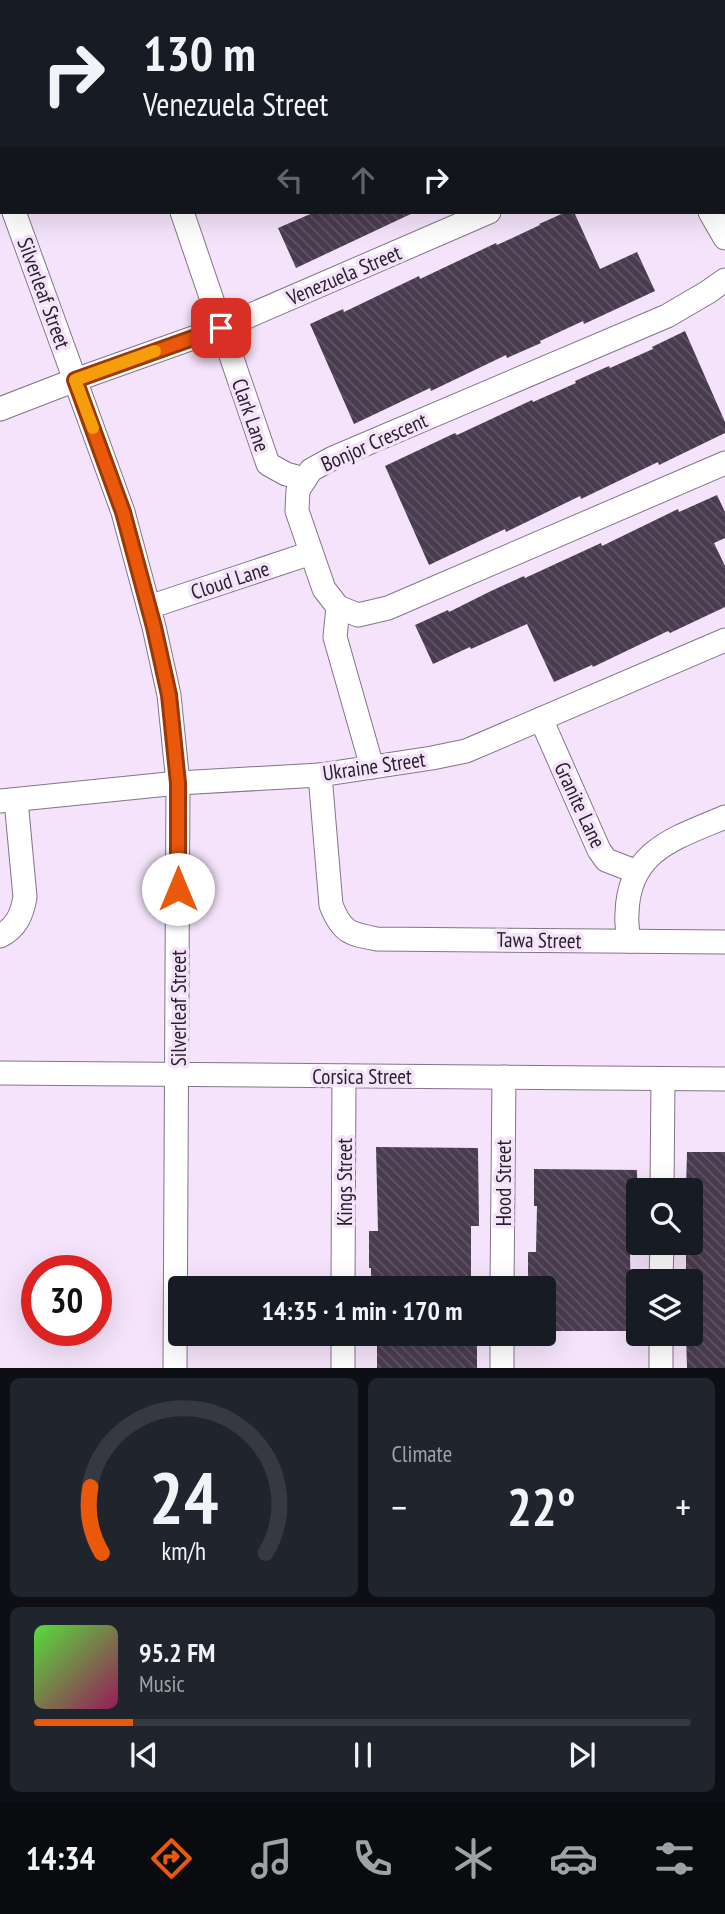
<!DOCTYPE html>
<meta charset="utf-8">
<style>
body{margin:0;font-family:"PT Sans Narrow",sans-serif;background:#20242c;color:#f1f3f6;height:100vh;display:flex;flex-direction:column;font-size:26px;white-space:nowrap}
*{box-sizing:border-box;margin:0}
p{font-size:23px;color:#9ea1a6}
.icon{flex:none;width:38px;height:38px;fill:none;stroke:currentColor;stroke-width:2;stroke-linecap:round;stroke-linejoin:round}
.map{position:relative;height:1368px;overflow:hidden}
.panel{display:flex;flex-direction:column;gap:10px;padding:10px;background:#0d0f14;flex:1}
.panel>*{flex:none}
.hud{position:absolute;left:0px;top:0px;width:726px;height:214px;box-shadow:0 7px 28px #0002;background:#171b24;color:#f1f3f6;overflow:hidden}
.controls{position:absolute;left:626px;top:1178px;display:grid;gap:14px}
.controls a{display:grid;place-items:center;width:77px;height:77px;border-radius:7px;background:#171b24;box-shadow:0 7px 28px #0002;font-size:35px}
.speed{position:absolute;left:21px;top:1255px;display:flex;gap:14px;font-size:35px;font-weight:700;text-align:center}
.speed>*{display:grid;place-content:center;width:91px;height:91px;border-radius:50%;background:#171b24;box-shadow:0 7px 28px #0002;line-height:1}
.speed .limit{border:10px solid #d22;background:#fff;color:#111}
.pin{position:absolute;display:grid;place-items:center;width:60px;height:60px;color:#fff;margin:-30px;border-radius:14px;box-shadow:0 4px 10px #0006}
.me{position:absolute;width:77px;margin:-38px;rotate:0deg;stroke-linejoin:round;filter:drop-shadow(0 0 5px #0008)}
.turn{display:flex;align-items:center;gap:24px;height:147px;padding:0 28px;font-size:32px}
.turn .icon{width:91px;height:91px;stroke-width:2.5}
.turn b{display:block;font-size:49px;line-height:60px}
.lanes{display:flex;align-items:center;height:66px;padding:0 28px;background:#0003;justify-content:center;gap:35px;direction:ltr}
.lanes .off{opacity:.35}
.big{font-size:52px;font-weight:600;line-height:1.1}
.panel .widget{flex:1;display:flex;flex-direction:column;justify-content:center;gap:10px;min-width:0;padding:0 24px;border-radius:10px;background:#20242c}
.panel .dial{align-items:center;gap:0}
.dial svg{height:182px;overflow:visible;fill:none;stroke:#363941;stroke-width:7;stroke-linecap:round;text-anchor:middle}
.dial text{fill:#f1f3f6;stroke:none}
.song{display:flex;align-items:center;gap:21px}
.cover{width:84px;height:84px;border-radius:10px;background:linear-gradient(135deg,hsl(110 70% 55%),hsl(330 70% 35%))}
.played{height:7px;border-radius:4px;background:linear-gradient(90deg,#ea580c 15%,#363941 15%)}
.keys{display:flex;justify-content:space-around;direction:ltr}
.heat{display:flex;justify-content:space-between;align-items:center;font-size:38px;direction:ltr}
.panel .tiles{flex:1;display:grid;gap:10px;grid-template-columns:1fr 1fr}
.widget:last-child{grid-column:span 2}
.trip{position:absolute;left:168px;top:1276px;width:388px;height:70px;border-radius:7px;background:#171b24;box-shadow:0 7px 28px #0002;font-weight:600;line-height:70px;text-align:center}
.dock{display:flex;height:112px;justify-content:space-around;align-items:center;background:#090b0e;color:#9ea1a6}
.dock .icon{width:49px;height:49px}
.dock .on{color:#ea580c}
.dock b{font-size:32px;color:#f1f3f6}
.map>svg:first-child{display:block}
.building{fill:url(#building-back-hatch)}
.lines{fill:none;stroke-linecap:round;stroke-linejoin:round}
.minor-casing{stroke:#837489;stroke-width:25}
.minor{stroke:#fff;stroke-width:23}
.route-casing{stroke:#983908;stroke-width:18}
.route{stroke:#ea580c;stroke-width:12}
.slow{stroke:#f59e0b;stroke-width:12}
.labels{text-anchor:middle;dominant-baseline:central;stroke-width:7;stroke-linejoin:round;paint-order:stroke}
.street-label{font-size:21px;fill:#251f27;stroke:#f4e3fa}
</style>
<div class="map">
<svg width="725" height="1368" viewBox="0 0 725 1368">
<defs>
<pattern id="building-back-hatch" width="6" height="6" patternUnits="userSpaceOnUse" patternTransform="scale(1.75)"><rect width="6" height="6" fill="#493c4f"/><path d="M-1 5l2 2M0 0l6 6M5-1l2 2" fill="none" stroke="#605665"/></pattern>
</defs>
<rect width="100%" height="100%" fill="#f4e3fa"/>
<g class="building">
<polygon points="315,212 415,212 296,268 278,228"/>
<polygon points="566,212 574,212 600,269 637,252 655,291 584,324 583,321 540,341 541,343 507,358 506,355 431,391 430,388 354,424 310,324 343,309 344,312 419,276 420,279 496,243 497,245 540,225 539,224"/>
<polygon points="685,331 725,422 725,433 659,465 658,462 581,499 580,496 506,532 505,529 429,565 385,466 455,433 457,435 532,400 533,402 576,383 575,381 609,366 610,368 653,349 652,347"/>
<polygon points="717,495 725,512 725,538 714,543 725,566 725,607 670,633 668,631 593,667 592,665 554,682 527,624 471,649 470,647 433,664 415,625 448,610 449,612 491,591 524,576 525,578 601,543 602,546 678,509 679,512"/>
<polygon points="376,1147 478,1148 479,1226 471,1226 471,1288 371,1288 371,1268 369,1268 369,1231 378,1231"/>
<polygon points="687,1152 725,1152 725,1368 687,1368 686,1334 691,1334 691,1281 688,1281 688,1272 686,1272 686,1242 691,1242 691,1189 686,1189"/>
<polygon points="534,1169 637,1170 638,1248 630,1248 631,1331 544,1331 544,1288 528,1288 528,1252 536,1252 537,1206 534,1206"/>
<rect x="377" y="1334" width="100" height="34"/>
</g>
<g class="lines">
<g class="minor-casing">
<g id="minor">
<polyline points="502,0 502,2"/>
<polyline points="695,0 696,2"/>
<polyline points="166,2 170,0"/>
<polyline points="542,2 545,0"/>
<polyline points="724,51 725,52"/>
<polyline points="724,100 725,100"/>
<polyline points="0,172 2,177"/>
<polyline points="14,212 123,512 154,627 169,695 178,783 175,1368"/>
<polyline points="182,212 268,464 286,474 305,479"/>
<polyline points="710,212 725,238"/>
<polyline points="725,280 708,292 667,316 333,458 311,470 298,490 297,511 324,589 338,607 358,615 388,608 725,463"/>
<polyline points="0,409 75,380 221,328 489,212"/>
<polyline points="149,607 311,553"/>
<polyline points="338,607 335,637 372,767"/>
<polyline points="541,719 599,850 606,860 637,872"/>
<path d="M320 775 331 905C342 933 350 934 377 939L725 942"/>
<polyline points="0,801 178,783 320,775 432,758 466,751 725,640"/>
<path d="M0 936C16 928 22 915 25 897L16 800"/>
<path d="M629 941C628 932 626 923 627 914 628 850 676 838 725 817"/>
<polyline points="0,1073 725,1079"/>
<polyline points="662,1190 663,1079"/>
<polyline points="661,1281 662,1242"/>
<polyline points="343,1288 344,1076"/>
<polyline points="502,1288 504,1077"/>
<polyline points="343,1368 343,1334"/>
<polyline points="502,1368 502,1334"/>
<polyline points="661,1368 661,1334"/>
</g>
</g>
<use href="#minor" class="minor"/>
</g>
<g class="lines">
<g class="route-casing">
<polyline id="route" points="178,889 178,783 169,695 154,627 123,512 75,380 221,328"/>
</g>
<use href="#route" class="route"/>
<polyline class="slow" points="93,428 75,380 155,351"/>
</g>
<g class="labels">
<g class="street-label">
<text transform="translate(344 275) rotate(-23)">Venezuela Street</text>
<text transform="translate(44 293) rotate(70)">Silverleaf Street</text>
<text transform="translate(251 415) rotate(71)">Clark Lane</text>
<text transform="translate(374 442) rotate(-24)">Bonjor Crescent</text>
<text transform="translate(230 580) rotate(-18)">Cloud Lane</text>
<text transform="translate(374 766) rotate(-8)">Ukraine Street</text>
<text transform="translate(580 805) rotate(65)">Granite Lane</text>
<text transform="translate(539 940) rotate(1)">Tawa Street</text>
<text transform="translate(178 1008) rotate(-90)">Silverleaf Street</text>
<text x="362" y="1076">Corsica Street</text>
<text transform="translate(344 1182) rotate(-90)">Kings Street</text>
<text transform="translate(503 1183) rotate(-90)">Hood Street</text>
</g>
</g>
</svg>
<div class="controls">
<a><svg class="icon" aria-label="search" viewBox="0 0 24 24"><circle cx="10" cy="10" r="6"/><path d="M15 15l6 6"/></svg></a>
<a><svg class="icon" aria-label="layers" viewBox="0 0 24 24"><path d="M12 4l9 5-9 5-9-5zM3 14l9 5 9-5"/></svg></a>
</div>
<div class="speed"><div class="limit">30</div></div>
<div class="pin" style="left:221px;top:328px;background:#d93025"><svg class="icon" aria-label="arrive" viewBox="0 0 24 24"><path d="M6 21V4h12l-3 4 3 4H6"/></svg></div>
<svg class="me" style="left:178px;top:889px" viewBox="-20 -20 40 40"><circle r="19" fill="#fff"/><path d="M0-13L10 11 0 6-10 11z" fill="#ea580c"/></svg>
<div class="trip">14:35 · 1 min · 170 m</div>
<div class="hud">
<div class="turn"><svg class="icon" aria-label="right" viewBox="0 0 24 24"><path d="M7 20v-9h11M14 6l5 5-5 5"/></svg><div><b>130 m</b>Venezuela Street</div></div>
<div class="lanes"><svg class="icon off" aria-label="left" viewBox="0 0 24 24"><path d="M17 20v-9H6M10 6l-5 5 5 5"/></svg><svg class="icon off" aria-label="ahead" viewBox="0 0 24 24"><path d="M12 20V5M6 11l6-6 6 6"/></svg><svg class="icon" aria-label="right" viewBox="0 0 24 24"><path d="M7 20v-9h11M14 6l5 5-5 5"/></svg></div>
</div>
</div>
<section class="panel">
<div class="tiles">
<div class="widget dial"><svg viewBox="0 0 100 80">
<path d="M14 69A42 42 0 1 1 86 69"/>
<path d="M14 69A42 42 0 0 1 9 40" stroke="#ea580c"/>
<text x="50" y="56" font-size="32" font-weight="700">24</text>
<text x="50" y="72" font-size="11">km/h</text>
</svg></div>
<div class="widget"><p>Climate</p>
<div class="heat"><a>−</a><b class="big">22°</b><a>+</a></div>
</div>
<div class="widget">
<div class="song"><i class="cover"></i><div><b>95.2 FM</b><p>Music</p></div></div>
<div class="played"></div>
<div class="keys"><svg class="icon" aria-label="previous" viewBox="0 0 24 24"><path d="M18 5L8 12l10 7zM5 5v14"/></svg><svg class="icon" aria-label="pause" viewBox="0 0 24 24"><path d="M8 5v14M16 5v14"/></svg><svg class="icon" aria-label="next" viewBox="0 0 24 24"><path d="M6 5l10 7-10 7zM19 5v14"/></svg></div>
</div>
</div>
</section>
<nav class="dock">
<b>14:34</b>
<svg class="icon on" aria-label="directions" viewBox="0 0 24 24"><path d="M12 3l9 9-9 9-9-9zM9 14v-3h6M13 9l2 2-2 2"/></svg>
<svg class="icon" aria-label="music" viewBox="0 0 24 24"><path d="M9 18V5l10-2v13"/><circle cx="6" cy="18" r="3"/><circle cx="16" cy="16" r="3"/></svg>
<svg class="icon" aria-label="phone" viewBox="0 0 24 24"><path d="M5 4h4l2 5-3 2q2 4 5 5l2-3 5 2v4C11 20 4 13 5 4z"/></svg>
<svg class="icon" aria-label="climate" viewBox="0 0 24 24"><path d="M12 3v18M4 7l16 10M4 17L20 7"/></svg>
<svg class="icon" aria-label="car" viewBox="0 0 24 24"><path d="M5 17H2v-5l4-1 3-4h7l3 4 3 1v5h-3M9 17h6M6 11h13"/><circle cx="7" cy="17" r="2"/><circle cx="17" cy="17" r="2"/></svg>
<svg class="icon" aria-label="filters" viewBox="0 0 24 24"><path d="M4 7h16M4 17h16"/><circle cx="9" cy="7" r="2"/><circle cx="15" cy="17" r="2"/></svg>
</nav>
